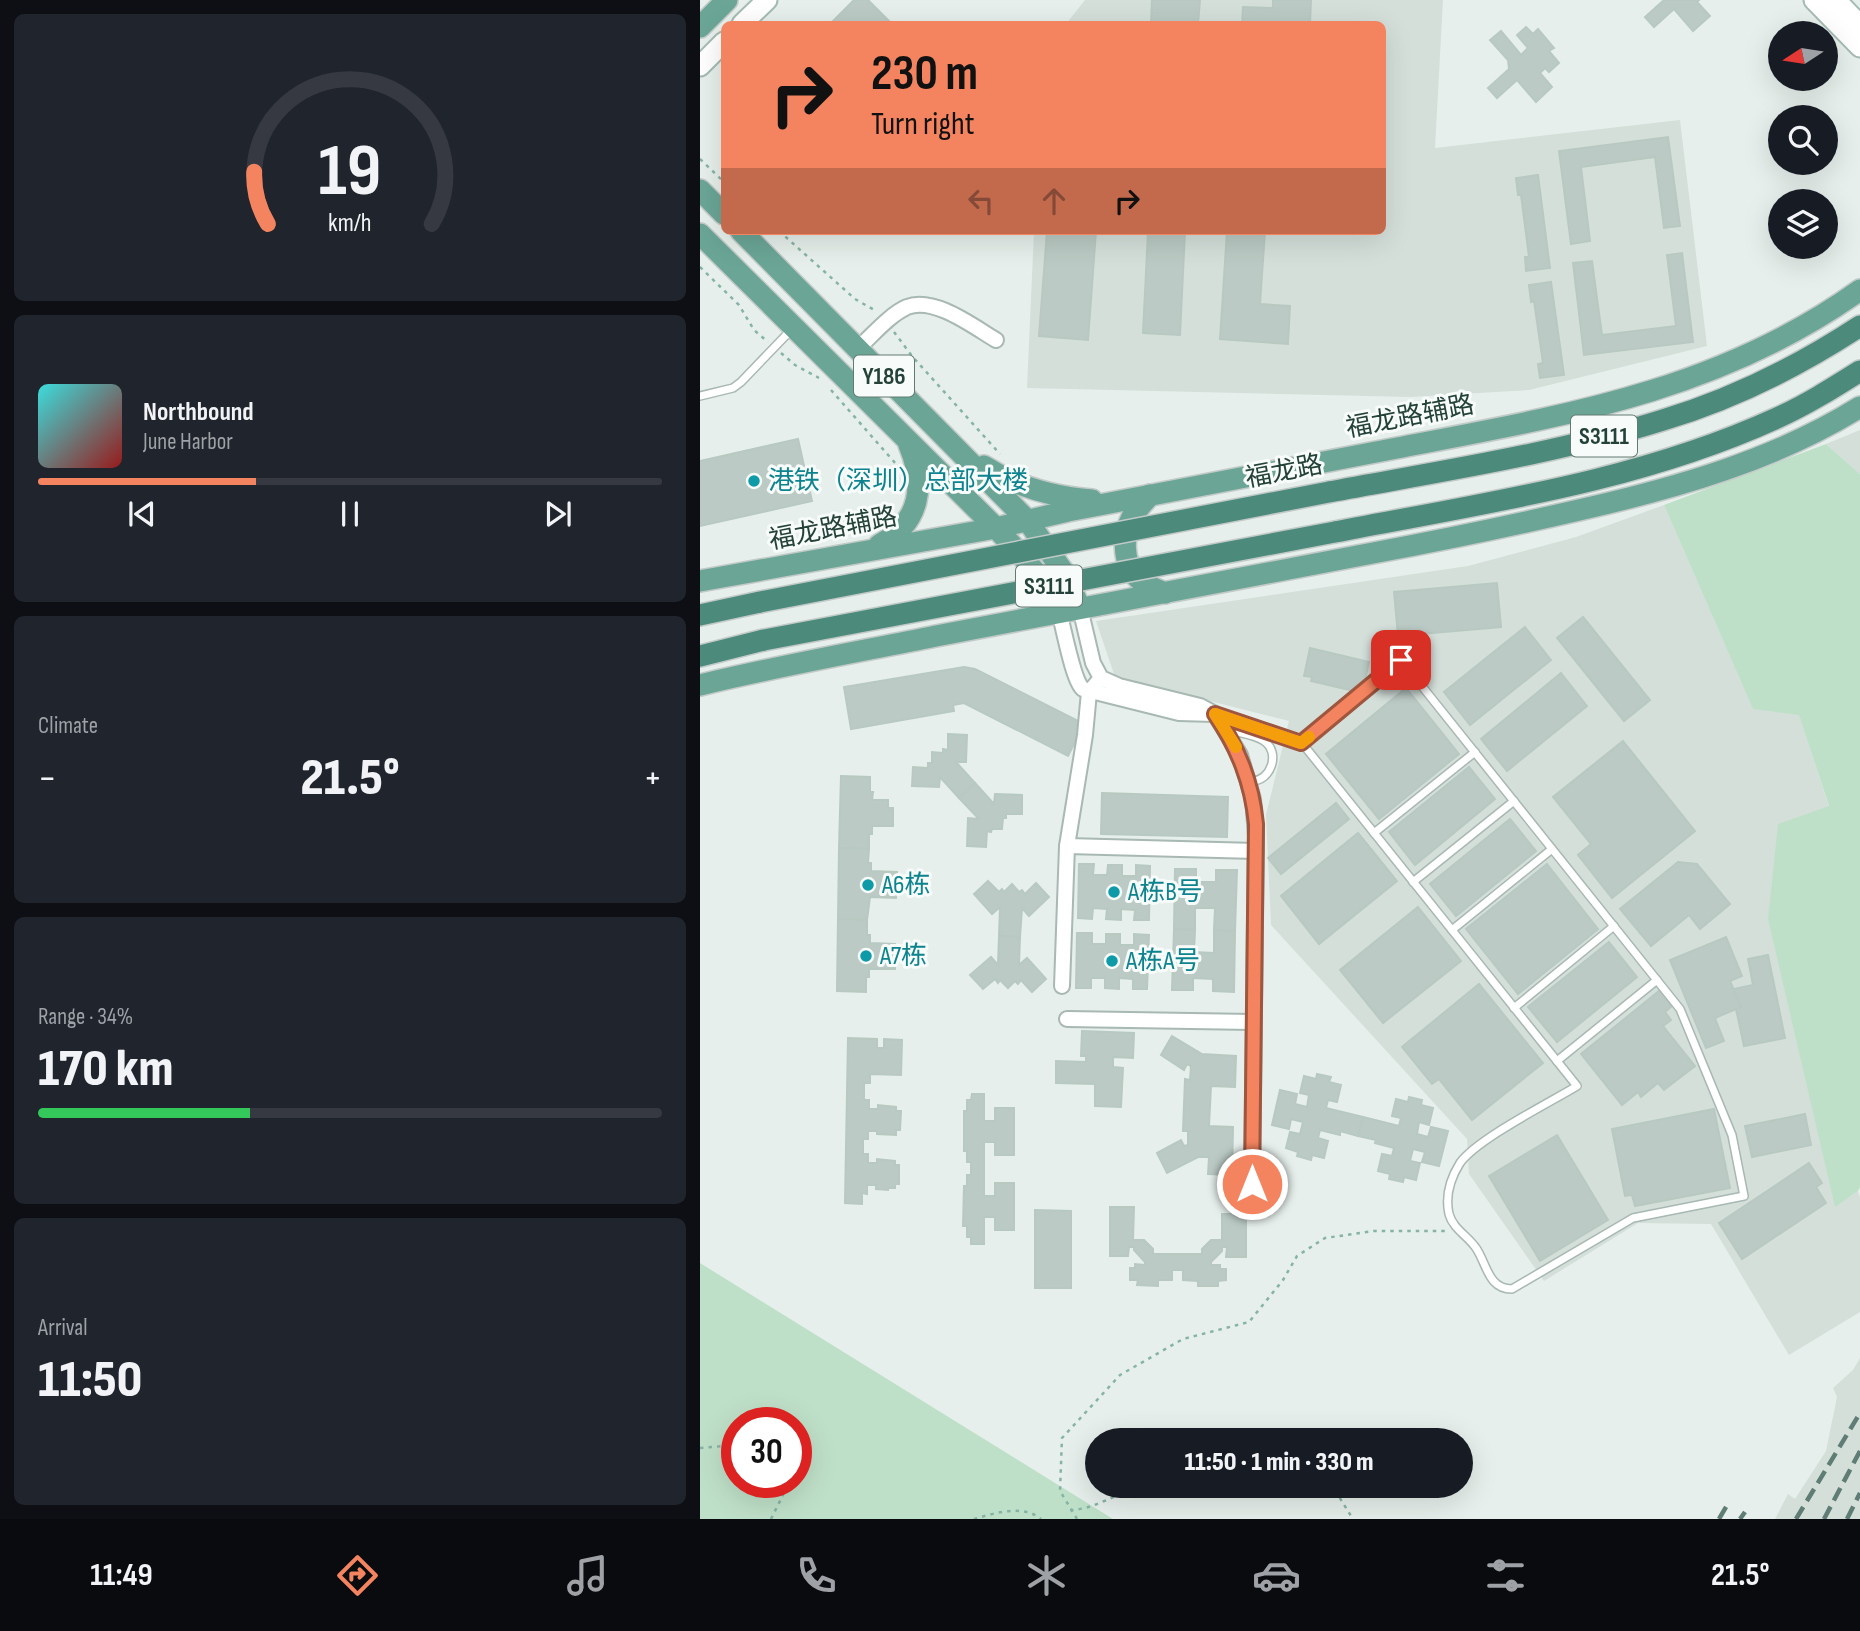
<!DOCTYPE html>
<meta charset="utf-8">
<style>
body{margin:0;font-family:"Sofia Sans Condensed","Noto Sans SC",sans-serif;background:#20242c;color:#f1f3f6;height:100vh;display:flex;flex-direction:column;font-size:26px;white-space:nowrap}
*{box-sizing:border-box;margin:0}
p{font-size:23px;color:#9ea1a6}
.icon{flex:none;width:38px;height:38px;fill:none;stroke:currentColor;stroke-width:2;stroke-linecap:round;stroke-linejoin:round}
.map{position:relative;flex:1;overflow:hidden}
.sheet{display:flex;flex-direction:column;gap:14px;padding:14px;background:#0d0f14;width:700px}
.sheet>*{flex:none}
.guide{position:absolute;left:21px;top:21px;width:665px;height:214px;border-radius:10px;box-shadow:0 7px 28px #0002;background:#f4845f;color:#111;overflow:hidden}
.needle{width:46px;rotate:258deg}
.tools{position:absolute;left:1068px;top:21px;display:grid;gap:14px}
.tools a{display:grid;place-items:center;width:70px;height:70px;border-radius:50%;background:#171b24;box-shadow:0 7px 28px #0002;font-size:35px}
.speed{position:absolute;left:21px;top:1407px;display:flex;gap:14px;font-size:35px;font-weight:700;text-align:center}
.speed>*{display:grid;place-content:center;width:91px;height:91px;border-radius:50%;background:#171b24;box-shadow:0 7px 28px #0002;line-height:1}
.speed .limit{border:10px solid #d22;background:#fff;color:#111}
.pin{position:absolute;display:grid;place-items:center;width:60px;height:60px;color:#fff;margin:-30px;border-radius:14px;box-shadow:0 4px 10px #0006}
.me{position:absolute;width:77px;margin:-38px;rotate:0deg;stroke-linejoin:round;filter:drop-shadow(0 0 5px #0008)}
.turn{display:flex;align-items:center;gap:24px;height:147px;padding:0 35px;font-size:32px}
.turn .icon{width:91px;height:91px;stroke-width:2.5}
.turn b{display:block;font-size:49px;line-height:60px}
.lanes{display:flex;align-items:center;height:66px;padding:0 35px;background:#0003;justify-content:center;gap:35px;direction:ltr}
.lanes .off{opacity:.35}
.big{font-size:52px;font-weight:800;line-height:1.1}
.sheet .card{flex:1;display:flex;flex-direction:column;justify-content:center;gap:10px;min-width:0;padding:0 24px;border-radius:10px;background:#20242c}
.sheet .dial{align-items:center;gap:0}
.dial svg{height:182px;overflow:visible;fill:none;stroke:#363941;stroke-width:7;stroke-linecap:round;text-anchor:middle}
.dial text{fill:#f1f3f6;stroke:none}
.song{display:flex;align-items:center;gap:21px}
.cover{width:84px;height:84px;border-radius:10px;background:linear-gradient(135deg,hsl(180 70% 55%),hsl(0 70% 35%))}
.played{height:7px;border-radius:4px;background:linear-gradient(90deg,#f4845f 35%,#363941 35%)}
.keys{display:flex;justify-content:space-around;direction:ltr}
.heat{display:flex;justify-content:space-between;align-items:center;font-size:38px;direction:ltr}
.charge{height:10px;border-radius:5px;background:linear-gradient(90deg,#34c759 34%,#363941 0)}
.trip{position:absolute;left:385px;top:1428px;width:388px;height:70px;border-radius:35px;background:#171b24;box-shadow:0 7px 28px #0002;font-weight:800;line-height:70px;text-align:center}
.tab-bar{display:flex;height:112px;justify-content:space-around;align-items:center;background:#090b0e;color:#9ea1a6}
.tab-bar .icon{width:49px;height:49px}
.tab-bar .current{color:#f4845f}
.tab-bar b{font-size:32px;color:#f1f3f6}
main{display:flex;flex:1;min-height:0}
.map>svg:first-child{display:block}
.built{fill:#d4dfda}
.green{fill:#bfe0c8;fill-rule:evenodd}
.building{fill:#bbcac4;stroke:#b8c9c2;stroke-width:2}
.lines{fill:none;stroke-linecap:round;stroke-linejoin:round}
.service-casing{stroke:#a8b8b2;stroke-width:10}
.minor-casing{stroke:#a8b8b2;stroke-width:18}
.secondary-casing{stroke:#a4bbb3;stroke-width:23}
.primary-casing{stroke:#c2cac8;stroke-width:24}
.trunk-casing{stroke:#c2cac8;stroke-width:24}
.path{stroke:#86b3a5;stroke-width:2.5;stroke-dasharray:3.5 5;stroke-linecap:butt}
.service{stroke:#fff;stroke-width:7}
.minor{stroke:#fff;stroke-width:14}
.secondary{stroke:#fff;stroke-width:19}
.primary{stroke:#6aa596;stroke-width:21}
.trunk{stroke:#4c8a7c;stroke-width:21}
.rail{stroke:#5f7d75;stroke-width:4.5;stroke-dasharray:14 7;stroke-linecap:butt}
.trunk-bridge-casing{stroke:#c2cac8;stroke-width:24;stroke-linecap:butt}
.trunk-bridge{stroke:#4c8a7c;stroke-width:21}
.route-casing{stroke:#9f563e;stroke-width:18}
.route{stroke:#f4845f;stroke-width:12}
.slow{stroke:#f59e0b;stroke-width:12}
.culture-dot{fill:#0f9aa8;stroke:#f7fbf9;stroke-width:2.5}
.labels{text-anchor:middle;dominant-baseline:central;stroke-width:6;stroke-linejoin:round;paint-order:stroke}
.shield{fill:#f7fbf9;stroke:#637a73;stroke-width:2}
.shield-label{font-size:24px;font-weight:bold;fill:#24423a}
.street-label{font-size:26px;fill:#24423a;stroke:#f7fbf9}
.culture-label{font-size:26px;fill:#0d838f;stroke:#f7fbf9;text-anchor:start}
</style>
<main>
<section class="sheet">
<div class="card dial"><svg viewBox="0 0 100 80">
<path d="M14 69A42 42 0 1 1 86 69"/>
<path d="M14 69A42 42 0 0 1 8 46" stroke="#f4845f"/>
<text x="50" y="56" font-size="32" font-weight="700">19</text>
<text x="50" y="72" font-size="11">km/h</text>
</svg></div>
<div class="card">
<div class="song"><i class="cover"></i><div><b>Northbound</b><p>June Harbor</p></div></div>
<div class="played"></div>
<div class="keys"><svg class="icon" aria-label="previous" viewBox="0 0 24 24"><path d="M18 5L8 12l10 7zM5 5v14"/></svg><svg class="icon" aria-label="pause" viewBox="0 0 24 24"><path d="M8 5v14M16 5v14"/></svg><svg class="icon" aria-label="next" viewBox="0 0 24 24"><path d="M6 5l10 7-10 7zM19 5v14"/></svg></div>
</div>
<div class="card"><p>Climate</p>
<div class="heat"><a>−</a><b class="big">21.5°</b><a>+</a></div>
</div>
<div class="card"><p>Range · 34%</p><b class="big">170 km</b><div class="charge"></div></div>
<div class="card"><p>Arrival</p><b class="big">11:50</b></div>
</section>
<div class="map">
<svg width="1160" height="1519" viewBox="0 0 1160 1519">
<rect width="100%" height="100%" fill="#e6efeb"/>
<g class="built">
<polygon points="385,0 743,0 735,148 980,120 1007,346 829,390 710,397 327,388 334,231 682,231 682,24 366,24"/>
<polygon points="1160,430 1160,474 1126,444"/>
<polygon points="964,505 1053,708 1099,714 1129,807 1135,1206 1158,1191 1160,1198 1160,1312 1089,1355 1011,1224 938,1223 844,1281 769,1174 767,1139 571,925 566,815 589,721 415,677 396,621 768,566 876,537"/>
<polygon points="1160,1358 1160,1519 1075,1519 1088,1494 1095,1499 1126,1451 1137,1397 1133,1388 1153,1370"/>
</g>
<g class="green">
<polygon points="1126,444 1160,474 1160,1187 1158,1191 1135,1207 1068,919 1078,824 1129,806 1099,715 1053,709 964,505"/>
<path d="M0 1263 413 1519H0ZM37 1423H96V1482H37Z"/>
</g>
<g class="building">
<polygon points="154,0 168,0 192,24 135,24 132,22"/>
<polygon points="452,0 500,0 498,24 451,24"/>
<polygon points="573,0 611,0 610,24 542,24 543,7 573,8"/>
<polygon points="964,0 999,0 997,2 1010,16 993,31 974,9 954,27 945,17"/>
<polygon points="826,27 833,34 838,29 854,48 849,51 859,63 849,72 845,68 840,73 852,87 836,102 817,80 797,98 788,88 809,69 808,60 790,40 801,31 821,55 828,48 817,35"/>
<polygon points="968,137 980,226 964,228 955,157 881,167 890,241 871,244 859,151"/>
<polygon points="838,175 850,268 826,271 825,257 829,257 821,195 818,195 816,178"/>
<polygon points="347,231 396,231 388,340 339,336"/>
<polygon points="448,231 485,231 480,335 443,333"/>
<polygon points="527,231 565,231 560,304 590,306 588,344 520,339"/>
<polygon points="982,253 993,342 884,355 873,263 892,261 902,335 976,326 967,255"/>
<polygon points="851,282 864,375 840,378 838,364 843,363 834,301 831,302 829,285"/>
<polygon points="98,439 112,501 0,526 0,461"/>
<polygon points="797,583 801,627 698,636 694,592"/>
<polygon points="883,617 950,700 924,721 857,638"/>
<polygon points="825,627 851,660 770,725 744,692"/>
<polygon points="610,648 669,662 663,689 655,687 654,691 611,681 612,677 604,676"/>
<polygon points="264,667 275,669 384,724 368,756 264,703 253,705 254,711 151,729 144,687"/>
<polygon points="861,673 887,706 807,771 781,739"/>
<polygon points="706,688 759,754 679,819 626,754"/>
<polygon points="248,734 267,735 266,762 256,762 275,783 259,798 240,777 239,787 212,786 213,767 228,768 228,763 232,763 232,752 243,753 243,749 248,750"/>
<polygon points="923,741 995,831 912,898 878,855 891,844 853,797"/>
<polygon points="769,767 795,799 715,865 689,832"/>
<polygon points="141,776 170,777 170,792 173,792 172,800 188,800 188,808 193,808 193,826 172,826 172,834 169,834 169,849 139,848"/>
<polygon points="275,783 294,804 295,794 322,795 322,814 306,814 306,818 303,818 302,829 292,829 291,832 287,831 286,847 267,846 268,818 279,819 259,798"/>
<polygon points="402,793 528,797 527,837 401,834"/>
<polygon points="636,803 649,819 581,874 568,858"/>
<polygon points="810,819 836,851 756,916 730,884"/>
<polygon points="658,833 697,881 619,944 581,896"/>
<polygon points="139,848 169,849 168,863 171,863 171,871 197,872 196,898 170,897 167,920 138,919"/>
<polygon points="978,862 997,864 1030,904 1000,929 989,915 951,946 920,909"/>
<polygon points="379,864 394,864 393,875 407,875 408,865 422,865 422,876 436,876 436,865 450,866 449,920 434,920 435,910 421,909 421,920 406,919 407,909 393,908 392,919 378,918"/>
<polygon points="847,864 898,929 818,994 766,929"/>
<polygon points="475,869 496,869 496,882 516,882 516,870 537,870 535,931 514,930 515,908 495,908 495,930 474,929"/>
<polygon points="288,881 299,892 302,889 304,892 312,884 319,892 322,890 325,894 336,883 349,897 329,916 322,908 320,937 299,936 300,907 292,914 274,894"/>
<polygon points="718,907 761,961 683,1023 640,970"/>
<polygon points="138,919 167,920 167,935 170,935 170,943 195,944 195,969 169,969 169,977 166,977 166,992 137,991"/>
<polygon points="474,929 495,930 494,952 514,953 514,930 535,931 534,992 513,991 513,979 493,978 493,990 472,990"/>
<polygon points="377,933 392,933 392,944 406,944 406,934 420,934 420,945 434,945 434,934 449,935 447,989 433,989 433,979 419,978 419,989 405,988 405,978 391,978 391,988 376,988"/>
<polygon points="299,936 320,937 319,965 327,958 346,979 332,992 321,980 318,984 315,981 308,988 300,980 298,983 295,979 283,989 270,975 291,957 298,965"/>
<polygon points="1026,937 1042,976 1030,981 1041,1007 1015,1018 1024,1041 1006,1048 970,960"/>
<polygon points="909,942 937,977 857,1042 828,1007"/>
<polygon points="1068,955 1085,1038 1044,1046 1036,1009 1041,1007 1034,989 1053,985 1048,959"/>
<polygon points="779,984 843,1063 772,1120 739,1079 732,1084 702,1047"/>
<polygon points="959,991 972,1006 965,1012 971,1020 963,1026 995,1066 964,1090 958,1083 941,1097 938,1092 922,1105 881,1054"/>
<polygon points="382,1031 434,1033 433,1058 413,1057 413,1067 423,1068 421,1107 395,1106 395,1084 356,1083 356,1061 386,1062 386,1056 381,1056"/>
<polygon points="472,1036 502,1054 536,1056 535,1087 511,1086 509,1126 533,1127 532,1175 508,1174 509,1157 498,1157 467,1173 457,1153 481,1140 484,1146 488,1145 488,1131 483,1131 485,1079 490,1080 491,1066 487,1064 484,1070 461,1055"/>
<polygon points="148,1038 177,1039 177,1048 184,1048 184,1039 202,1040 201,1075 170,1074 170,1083 164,1083 164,1100 169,1100 169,1109 178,1109 178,1105 196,1107 196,1111 201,1111 200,1130 196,1130 196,1135 177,1134 177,1131 168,1131 168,1139 163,1139 163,1154 168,1154 168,1163 177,1163 177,1159 195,1161 195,1165 199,1165 199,1184 195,1184 195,1188 188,1188 188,1190 176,1189 176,1185 167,1185 167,1194 162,1193 162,1204 145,1203"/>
<polygon points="617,1074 631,1077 629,1082 641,1085 637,1102 628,1100 626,1108 663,1117 658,1136 640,1131 640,1135 620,1130 618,1138 628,1141 624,1158 612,1155 611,1160 597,1156 598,1152 586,1148 590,1132 600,1134 603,1122 591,1119 589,1129 572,1125 580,1090 597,1094 595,1104 607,1107 609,1095 600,1093 604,1076 616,1079"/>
<polygon points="272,1094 284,1094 284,1121 295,1121 295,1108 314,1108 314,1155 295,1155 295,1142 284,1142 284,1196 295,1196 295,1183 314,1183 314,1230 295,1230 295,1217 284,1217 284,1244 271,1244 271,1237 267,1237 267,1226 263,1226 264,1186 267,1186 267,1175 271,1175 271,1162 267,1162 267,1151 264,1151 264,1111 267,1111 267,1100 271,1100"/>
<polygon points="709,1097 722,1100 721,1105 733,1108 729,1125 719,1122 717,1134 728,1137 731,1127 748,1131 739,1166 722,1162 725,1152 713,1149 710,1161 720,1163 716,1180 704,1177 703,1182 689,1179 690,1174 678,1171 682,1154 692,1156 694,1148 675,1143 676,1140 658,1136 663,1117 699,1126 701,1118 692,1116 696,1099 708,1102"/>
<polygon points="1014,1109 1030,1188 935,1206 932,1195 925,1196 912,1129"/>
<polygon points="1105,1114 1111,1145 1052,1157 1045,1126"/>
<polygon points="857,1135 908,1220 840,1261 789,1176"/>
<polygon points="1109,1163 1122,1183 1116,1187 1126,1203 1042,1259 1019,1223"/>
<polygon points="410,1207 434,1207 433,1240 444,1240 453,1249 453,1254 502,1254 502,1249 511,1240 522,1240 522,1214 546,1214 546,1257 526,1257 527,1247 522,1247 522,1251 511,1262 511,1265 520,1265 520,1269 526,1269 526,1280 518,1281 518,1286 498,1286 498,1281 483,1280 483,1270 472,1270 472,1280 458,1280 458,1286 437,1285 438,1280 430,1280 430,1268 435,1268 435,1264 445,1265 445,1262 434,1250 434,1247 429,1247 428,1256 410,1256"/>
<polygon points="335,1210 371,1211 371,1288 335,1288"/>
</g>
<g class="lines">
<g class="service-casing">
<g id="service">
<polyline points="0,396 33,388 41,382 91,330"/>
<path d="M517 715 602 743 877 1086C849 1103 777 1139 760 1163 750 1179 745 1196 749 1214 753 1229 768 1236 776 1248 787 1264 788 1289 812 1289L933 1218 1044 1196 1032 1135 980 1009 701 660 602 743"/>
<path d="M526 729C537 733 554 734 564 741 581 752 571 782 551 781L548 778"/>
<polyline points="674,833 775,752"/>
<polyline points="713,882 814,801"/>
<polyline points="752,930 852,849"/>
<polyline points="814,1008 914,926"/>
<polyline points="857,1061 957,980"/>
</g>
</g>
<g class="minor-casing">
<g id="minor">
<path d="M157 349C172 336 189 315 207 307 234 296 274 327 296 340"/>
<polyline points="380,608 393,663 401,678 419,686 500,706 515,714 540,755 553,799 556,836 552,1184"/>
<path d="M359 612C364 629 373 681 383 689L479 713 514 714"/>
<polyline points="367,846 556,851"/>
<polyline points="362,986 367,846 385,735 389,692 401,678"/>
<polyline points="367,1019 553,1022"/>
</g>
</g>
<g class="secondary-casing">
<g id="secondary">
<polyline points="1114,0 1160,47"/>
<polyline points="1136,0 1160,25"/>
<polyline points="42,24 67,0"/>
<polyline points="0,66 24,42"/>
</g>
</g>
<g class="primary-casing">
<g id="primary">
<polyline points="0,27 27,0"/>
<polyline points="0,190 24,214"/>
<polyline points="41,231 327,520 365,574 380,608"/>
<path d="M0 234 296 528C320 554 345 578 359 612"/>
<path d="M284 466C317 487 353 497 392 500"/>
<path d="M450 495C444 502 437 509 432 517 423 534 422 561 436 576 444 585 455 589 465 593"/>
<path d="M179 545C220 523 226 486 209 445"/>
<path d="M0 581 296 528 368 511C478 490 587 469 697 448 863 416 1019 391 1160 290"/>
<path d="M0 685C78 666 157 652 236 636 381 608 527 581 673 553 742 540 810 526 879 510 976 488 1075 460 1160 407"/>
</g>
</g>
<g class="trunk-casing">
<g id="trunk">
<path d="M629 492C741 471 855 454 963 420 1033 399 1099 366 1160 326"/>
<path d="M635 532C784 503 937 482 1077 418 1106 405 1133 388 1160 371"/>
<polyline points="0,615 60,602"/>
<polyline points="0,656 64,640"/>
</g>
</g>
<g class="path">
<polyline points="0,159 24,182"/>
<polyline points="79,231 155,299 176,311"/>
<polyline points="0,267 39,305 54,330 68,342"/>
<polyline points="194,332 212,356 300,454"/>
<polyline points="81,353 95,365 119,378"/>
<polyline points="131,390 196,464"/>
<polyline points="474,1440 514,1434 557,1434 566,1440"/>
<polyline points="0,1448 37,1445"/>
<polyline points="628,1486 636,1492 653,1519"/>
<path d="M370 1510C392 1510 417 1494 438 1486"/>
<polyline points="71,1519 83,1495 84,1482"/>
<path d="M274 1519C295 1513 323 1504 341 1519"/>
<polyline points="377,1519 360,1491 362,1438 420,1375 483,1339 549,1322 583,1280 597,1256 625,1238 674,1231 747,1231"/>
</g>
<use href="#service" class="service"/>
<use href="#minor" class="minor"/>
<use href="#secondary" class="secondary"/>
<use href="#primary" class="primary"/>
<use href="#trunk" class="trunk"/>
<g class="rail">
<polyline points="1019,1519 1029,1502"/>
<polyline points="1040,1519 1045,1512"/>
<polyline points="1096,1519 1160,1413"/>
<polyline points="1124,1519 1160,1451"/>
<polyline points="1147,1519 1160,1493"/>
</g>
<g class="trunk-bridge-casing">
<g id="trunk-bridge">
<polyline points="60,602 629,492"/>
<polyline points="64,640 635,532"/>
</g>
</g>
<use href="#trunk-bridge" class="trunk-bridge"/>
</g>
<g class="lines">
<g class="route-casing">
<path id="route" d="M552 1184 556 824C552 782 538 748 515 714L601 743 701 660"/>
</g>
<use href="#route" class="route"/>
<polyline class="slow" points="536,747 515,714 601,743 609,737"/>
</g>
<g class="culture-dot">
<circle cx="54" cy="481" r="7"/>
<circle cx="168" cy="885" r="7"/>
<circle cx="414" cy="892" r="7"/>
<circle cx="166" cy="956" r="7"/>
<circle cx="412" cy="961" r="7"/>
</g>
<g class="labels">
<g class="shield">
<rect x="154" y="355.5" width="60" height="41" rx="5"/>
<rect x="871" y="415.5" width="66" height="41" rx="5"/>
<rect x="316" y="565.5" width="66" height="41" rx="5"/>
</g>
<g class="shield-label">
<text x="184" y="376">Y186</text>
<text x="904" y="436">S3111</text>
<text x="349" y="586">S3111</text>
</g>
<g class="street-label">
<text transform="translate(710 417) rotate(-11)">福龙路辅路</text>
<text transform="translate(584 472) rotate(-11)">福龙路</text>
<text transform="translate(133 529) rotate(-11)">福龙路辅路</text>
</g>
<g class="culture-label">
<text x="68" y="481">港铁（深圳）总部大楼</text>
<text x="182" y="885">A6栋</text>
<text x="428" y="892">A栋B号</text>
<text x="180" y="956">A7栋</text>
<text x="426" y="961">A栋A号</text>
</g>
</g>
</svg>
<div class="tools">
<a><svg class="needle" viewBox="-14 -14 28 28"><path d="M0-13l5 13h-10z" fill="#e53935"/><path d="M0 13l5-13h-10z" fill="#9ea1a6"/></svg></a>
<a><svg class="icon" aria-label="search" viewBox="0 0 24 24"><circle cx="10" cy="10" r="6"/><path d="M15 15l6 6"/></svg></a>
<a><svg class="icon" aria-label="layers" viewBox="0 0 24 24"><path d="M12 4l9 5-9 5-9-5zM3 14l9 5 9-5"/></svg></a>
</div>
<div class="speed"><div class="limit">30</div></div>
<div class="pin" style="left:701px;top:660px;background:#d93025"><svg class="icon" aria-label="arrive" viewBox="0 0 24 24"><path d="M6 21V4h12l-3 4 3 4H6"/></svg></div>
<svg class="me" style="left:552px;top:1184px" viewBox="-20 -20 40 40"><circle r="17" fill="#f4845f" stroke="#fff" stroke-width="3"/><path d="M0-11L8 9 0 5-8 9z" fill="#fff"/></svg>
<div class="trip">11:50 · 1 min · 330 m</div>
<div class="guide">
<div class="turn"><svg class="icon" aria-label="right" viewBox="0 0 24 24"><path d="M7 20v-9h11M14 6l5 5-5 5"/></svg><div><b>230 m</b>Turn right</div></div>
<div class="lanes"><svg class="icon off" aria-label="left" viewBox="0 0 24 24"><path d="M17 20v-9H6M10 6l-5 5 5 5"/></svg><svg class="icon off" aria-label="ahead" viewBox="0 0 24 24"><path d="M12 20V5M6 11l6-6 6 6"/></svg><svg class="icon" aria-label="right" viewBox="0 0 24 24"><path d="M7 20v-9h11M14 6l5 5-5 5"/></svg></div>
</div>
</div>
</main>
<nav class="tab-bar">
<b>11:49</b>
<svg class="icon current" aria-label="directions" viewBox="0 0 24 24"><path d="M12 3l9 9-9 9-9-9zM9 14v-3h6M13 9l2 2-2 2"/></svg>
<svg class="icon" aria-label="music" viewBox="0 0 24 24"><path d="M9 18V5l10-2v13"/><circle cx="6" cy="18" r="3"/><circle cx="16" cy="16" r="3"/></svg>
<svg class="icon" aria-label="phone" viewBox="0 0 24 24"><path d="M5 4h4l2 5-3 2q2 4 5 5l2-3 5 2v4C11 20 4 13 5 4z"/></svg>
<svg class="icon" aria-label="climate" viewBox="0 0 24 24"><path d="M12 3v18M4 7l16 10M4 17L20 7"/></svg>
<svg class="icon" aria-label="car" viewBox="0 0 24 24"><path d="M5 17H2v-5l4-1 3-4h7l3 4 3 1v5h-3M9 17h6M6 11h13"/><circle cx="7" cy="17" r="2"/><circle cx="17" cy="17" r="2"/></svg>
<svg class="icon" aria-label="filters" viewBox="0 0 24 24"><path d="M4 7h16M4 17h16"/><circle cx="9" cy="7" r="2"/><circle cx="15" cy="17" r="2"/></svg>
<b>21.5°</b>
</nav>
